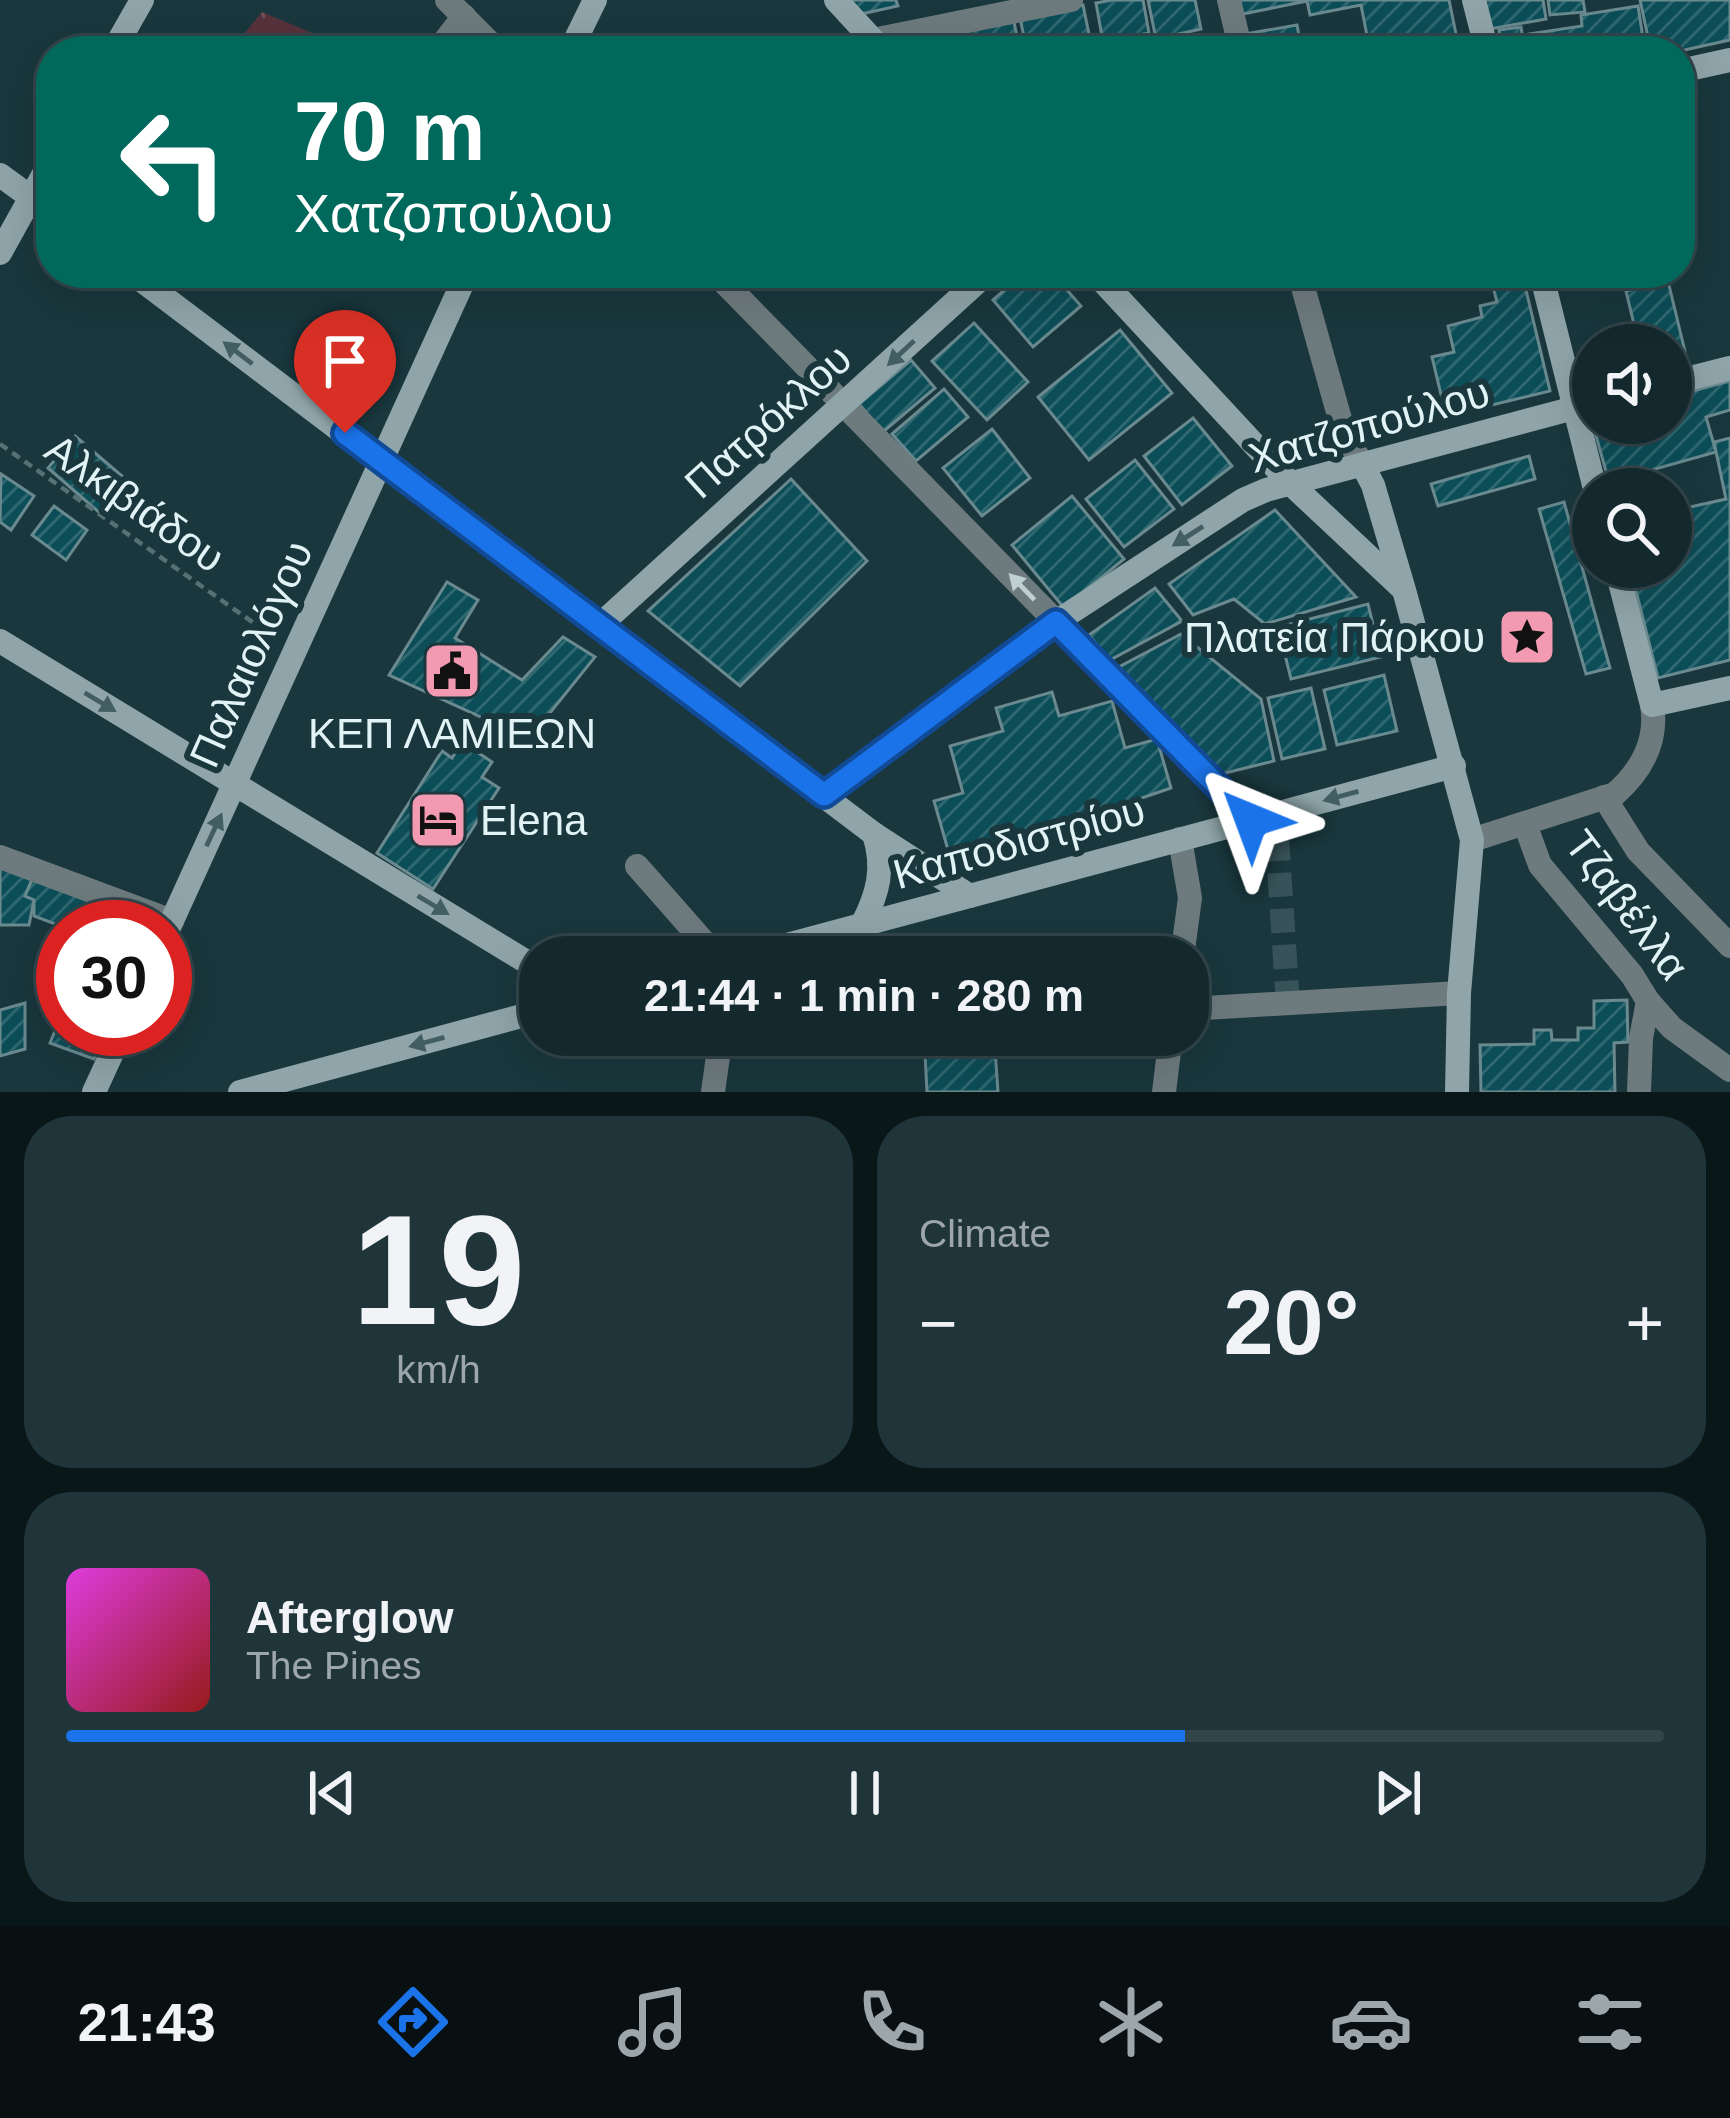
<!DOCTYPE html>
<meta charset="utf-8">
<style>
body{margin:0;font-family:Helvetica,sans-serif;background:#20353a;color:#f1f3f6;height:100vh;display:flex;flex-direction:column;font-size:45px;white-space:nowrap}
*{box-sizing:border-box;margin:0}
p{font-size:39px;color:#9da6aa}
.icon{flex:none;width:66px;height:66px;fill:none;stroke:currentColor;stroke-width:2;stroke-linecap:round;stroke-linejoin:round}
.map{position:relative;height:1092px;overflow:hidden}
.panel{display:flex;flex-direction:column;gap:24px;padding:24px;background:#0a1719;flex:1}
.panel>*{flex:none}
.banner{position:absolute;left:36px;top:36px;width:1659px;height:252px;border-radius:48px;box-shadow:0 12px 48px #0002,0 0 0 3px #32454a;background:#00695c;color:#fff;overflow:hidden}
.buttons{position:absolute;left:1572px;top:324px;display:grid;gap:24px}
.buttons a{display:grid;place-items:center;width:120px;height:120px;border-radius:50%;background:#13292e;box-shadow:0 12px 48px #0002,0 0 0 3px #32454a;font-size:60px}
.speed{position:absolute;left:36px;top:900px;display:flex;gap:24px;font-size:60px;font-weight:700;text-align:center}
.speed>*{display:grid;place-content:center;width:156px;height:156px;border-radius:50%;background:#13292e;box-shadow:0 12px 48px #0002,0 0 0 3px #32454a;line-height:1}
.speed .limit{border:18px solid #d22;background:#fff;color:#111}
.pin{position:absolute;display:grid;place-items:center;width:102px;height:102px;color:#fff;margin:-123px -51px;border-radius:50% 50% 50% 0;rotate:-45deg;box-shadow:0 0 12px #0007}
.pin .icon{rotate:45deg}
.me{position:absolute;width:132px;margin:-66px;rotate:316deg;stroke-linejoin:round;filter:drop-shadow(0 0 9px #0008)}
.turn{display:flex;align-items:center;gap:42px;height:252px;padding:0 60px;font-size:54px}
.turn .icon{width:156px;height:156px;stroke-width:2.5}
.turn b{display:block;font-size:84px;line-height:102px}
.big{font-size:90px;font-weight:800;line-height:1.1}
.panel .card{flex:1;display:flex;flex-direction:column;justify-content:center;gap:18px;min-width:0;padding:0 42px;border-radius:48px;background:#20353a}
.panel .dial{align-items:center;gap:0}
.dial b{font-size:156px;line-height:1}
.song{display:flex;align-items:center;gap:36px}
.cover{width:144px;height:144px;border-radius:18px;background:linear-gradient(135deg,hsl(300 70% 55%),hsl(0 70% 35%))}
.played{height:12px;border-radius:6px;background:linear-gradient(90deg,#1a73e8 70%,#32454a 70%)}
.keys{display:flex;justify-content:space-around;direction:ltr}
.heat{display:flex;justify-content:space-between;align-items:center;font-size:66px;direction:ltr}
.panel .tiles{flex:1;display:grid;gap:24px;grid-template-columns:1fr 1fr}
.card:last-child{grid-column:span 2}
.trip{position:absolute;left:519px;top:936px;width:690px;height:120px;border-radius:48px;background:#13292e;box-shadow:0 12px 48px #0002,0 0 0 3px #32454a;font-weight:800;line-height:120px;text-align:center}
.tab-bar{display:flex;height:192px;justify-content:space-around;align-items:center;background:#081012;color:#9da6aa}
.tab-bar .icon{width:84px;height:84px}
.tab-bar .current{color:#1a73e8}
.tab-bar b{font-size:54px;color:#f1f3f6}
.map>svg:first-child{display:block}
.forest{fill:url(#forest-crowns)}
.building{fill:url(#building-hatch);stroke:#6a8a90;stroke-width:3}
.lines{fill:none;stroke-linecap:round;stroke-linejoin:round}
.street-tunnel{stroke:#375359;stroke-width:24;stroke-dasharray:24 12;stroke-linecap:butt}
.path{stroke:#567075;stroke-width:4.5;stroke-dasharray:9 6;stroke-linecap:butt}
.street{stroke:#6e7b7e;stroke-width:24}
.secondary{stroke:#8fa5a9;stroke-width:24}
.oneway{fill:#425e63}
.oneway2{fill:#bfcfd2}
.route-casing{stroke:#114b97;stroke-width:30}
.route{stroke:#1a73e8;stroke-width:21}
.labels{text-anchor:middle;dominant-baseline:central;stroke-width:12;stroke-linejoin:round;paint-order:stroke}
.street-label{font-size:42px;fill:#e2f3f6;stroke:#19373d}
.poi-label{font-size:42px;fill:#e2f3f6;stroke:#19373d;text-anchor:end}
</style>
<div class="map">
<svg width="1730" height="1092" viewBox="0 0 1730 1092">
<defs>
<pattern id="forest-crowns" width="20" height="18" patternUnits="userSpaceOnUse" patternTransform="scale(3)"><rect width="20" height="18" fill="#57323c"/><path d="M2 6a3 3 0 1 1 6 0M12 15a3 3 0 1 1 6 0" fill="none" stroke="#6f5059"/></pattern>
<pattern id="building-hatch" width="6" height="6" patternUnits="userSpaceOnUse" patternTransform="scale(3)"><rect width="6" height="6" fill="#0c4e58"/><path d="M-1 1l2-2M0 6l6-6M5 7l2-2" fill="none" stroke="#2f6871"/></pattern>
</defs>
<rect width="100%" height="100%" fill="#19373d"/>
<polygon class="forest" points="262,12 355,51 230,51"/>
<g class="building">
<polygon points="848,0 896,0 898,6 861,14"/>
<polygon points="1112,0 1143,0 1149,33 1103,42 1096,3"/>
<polygon points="1148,0 1195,0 1201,29 1156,39"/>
<polygon points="1235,0 1449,0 1456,34 1370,51 1361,5 1310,15 1307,1 1238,15"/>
<polygon points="1479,0 1543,0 1546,19 1484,30"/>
<polygon points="1548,0 1583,0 1585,12 1550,15"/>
<polygon points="1640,0 1730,0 1730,40 1680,51 1651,51"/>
<polygon points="1083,5 1091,44 1058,51 1027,51 1020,18"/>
<polygon points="1638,6 1645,51 1531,51 1529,34 1582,26 1581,15"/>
<polygon points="1014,22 1020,51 970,51 966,31"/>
<polygon points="1297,25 1302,51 1247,51 1245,34"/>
<polygon points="1521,27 1525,51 1502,51 1499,30"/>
<polygon points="1207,40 1209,51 1139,51"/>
<polygon points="1024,273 1052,273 1081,306 1033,347 993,300"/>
<polygon points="1522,273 1550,391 1421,422 1418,409 1443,403 1432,357 1454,352 1448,326 1482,317 1480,306 1497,302 1491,279"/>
<polygon points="1668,281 1688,364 1671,369 1671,345 1639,345 1626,291"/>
<polygon points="974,323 1028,382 987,420 932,361"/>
<polygon points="1120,330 1172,393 1089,460 1038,397"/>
<polygon points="911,360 935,388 883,432 859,404"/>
<polygon points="1730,381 1730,410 1706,417 1716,452 1609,482 1591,418 1593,423 1671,423 1671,397"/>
<polygon points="944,389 968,417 916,461 892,434"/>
<polygon points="1193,418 1232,466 1182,505 1144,456"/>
<polygon points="992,429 1030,478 982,516 943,468"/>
<polygon points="75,436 129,482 101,514 48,468"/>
<polygon points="1730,438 1730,660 1658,678 1630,567 1671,567 1671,499 1678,498 1681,509 1726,499 1714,442"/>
<polygon points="1529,456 1535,479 1438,506 1431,484"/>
<polygon points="1135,460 1174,509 1124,547 1086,499"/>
<polygon points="1,474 34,496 11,530 0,522"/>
<polygon points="791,479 867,561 740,686 648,611"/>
<polygon points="1072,496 1124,559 1064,608 1012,545"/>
<polygon points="1564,502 1610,668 1586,674 1539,509"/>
<polygon points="54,506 87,530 66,560 32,535"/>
<polygon points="1275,510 1356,597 1265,624 1234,599 1193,615 1169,584"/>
<polygon points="447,582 478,600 455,638 522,680 563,637 595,657 529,739 389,675"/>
<polygon points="1155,588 1182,621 1110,660 1089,635"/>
<polygon points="1368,604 1381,657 1291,679 1278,627"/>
<polygon points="1181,634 1261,699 1274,761 1221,774 1119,667"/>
<polygon points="1384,675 1397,731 1337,745 1324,690"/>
<polygon points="1311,688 1325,749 1282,759 1268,698"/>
<polygon points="1052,692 1059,716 1112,701 1125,748 1157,739 1171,788 1092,815 1095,825 1023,845 1020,836 977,848 976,843 948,850 934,801 963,793 950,746 1003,731 996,708"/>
<polygon points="462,742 492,762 482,777 499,788 433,889 377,853 442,751 452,758"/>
<polygon points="0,862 34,875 25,896 34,900 29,925 0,925"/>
<polygon points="34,875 101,901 91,927 63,927 34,916 34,900 25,896"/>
<polygon points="101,901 148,919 145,927 91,927"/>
<polygon points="55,958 63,961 63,1001 41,993"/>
<polygon points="1627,1000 1628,1042 1614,1043 1615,1092 1481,1092 1480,1045 1534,1044 1534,1030 1551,1030 1552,1040 1578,1040 1578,1028 1594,1028 1594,1001"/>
<polygon points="25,1003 25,1049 0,1056 0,1010"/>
<polygon points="63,1011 63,1029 105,1029 94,1059 50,1043"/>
<polygon points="924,1035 994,1035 998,1092 927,1092"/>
</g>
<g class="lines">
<polyline class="street-tunnel" points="1277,837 1288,1005"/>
<polyline class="path" points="0,444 275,638"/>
<g class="street">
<polyline points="447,0 498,51"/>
<polyline points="1229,0 1241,51"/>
<polyline points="437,51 464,16"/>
<polyline points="846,51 873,40 1071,0"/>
<polyline points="715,273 1251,821"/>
<polyline points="1299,273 1343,430 1363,466"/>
<polyline points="1604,797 1638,851 1730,946"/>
<polyline points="1525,824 1540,865 1632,975 1648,1001 1672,1028 1730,1070"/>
<polyline points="1180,839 1190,898 1182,957"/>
<path d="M1472 840 1615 794C1642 770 1658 741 1652 705"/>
<polyline points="0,857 172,921"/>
<polyline points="637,866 717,957"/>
<polyline points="1188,1009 1459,993"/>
<polyline points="713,1092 721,1035"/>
<polyline points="1164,1092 1171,1035"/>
<polyline points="1639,1092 1641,1038 1648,1001"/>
</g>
<g class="secondary">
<polyline points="836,0 883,51"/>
<polyline points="1474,0 1487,51"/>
<polyline points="113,51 142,0"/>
<polyline points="570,51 595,0"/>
<polyline points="1680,71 1730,60"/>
<polyline points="0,175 51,212"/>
<polyline points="0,253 51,161"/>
<polyline points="132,273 874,834 970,896"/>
<polyline points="1095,273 1291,484 1402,588"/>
<polyline points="1541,273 1595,489"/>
<polyline points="1671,383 1730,368"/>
<polyline points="1363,466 1373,485 1404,590 1472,840 1459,993 1457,1092"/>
<polyline points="1616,567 1652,705 1730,688"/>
<polyline points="600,625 987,273"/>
<polyline points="0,641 540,970"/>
<polyline points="824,795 1056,622 1243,500 1266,490 1593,403"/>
<path d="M862 925C878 894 885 868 874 834"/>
<polyline points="165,936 467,273"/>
<polyline points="742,957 1454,766"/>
<polyline points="94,1092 123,1029"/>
<polyline points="240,1092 540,1011"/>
</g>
</g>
<defs><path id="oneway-solid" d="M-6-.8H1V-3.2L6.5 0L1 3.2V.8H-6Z" transform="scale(3)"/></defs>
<g class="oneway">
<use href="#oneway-solid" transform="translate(238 353) rotate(-143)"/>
<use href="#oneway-solid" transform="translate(901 353) rotate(137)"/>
<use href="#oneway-solid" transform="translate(1188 536) rotate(147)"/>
<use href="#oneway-solid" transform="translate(100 702) rotate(31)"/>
<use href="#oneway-solid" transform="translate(1341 796) rotate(165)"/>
<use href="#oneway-solid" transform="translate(214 830) rotate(-65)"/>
<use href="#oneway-solid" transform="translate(433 905) rotate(31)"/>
<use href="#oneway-solid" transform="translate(427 1042) rotate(165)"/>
</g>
<use class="oneway2" href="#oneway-solid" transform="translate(1022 587) rotate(-134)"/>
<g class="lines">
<g class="route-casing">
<polyline id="route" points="345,433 824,795 1056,622 1251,820"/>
</g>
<use href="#route" class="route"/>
</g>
<defs>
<g id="sight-square" transform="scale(3)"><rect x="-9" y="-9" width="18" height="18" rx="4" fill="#f19ab1" stroke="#19373d"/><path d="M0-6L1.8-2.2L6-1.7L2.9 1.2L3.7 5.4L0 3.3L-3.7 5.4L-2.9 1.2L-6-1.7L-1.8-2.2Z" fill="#111"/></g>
<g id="civic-square" transform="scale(3)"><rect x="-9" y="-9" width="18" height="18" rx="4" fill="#f19ab1" stroke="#19373d"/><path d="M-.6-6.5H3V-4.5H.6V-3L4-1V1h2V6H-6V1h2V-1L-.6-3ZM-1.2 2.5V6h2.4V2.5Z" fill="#111"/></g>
<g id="hotel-square" transform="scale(3)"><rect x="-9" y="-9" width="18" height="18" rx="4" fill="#f19ab1" stroke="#19373d"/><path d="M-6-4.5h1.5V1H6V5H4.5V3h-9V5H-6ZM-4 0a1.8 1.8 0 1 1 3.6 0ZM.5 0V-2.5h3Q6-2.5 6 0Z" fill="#111"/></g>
</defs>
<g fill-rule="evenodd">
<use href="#sight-square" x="1527" y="637"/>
<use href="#civic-square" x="452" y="671"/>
<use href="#hotel-square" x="438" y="820"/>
</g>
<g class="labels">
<g class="street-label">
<text transform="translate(768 421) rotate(-42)">Πατρόκλου</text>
<text transform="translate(1369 425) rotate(-16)">Χατζοπούλου</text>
<text transform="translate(135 503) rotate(35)">Αλκιβιάδου</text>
<text transform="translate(251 654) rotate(-66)">Παλαιολόγου</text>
<text transform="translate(1019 842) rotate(-15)">Καποδιστρίου</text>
<text transform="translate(1627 905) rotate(53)">Τζαβέλλα</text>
</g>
<g class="poi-label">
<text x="1485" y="637">Πλατεία Πάρκου</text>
<text x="452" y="733" text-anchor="middle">ΚΕΠ ΛΑΜΙΕΩΝ</text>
<text x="480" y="820" text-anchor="start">Elena</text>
</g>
</g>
</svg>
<div class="buttons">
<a><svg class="icon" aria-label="sound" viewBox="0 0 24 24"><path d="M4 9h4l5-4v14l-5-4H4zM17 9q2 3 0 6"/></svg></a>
<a><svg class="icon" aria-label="search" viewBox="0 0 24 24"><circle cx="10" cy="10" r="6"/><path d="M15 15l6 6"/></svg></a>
</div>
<div class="speed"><div class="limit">30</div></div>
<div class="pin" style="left:345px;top:433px;background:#d93025"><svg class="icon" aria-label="arrive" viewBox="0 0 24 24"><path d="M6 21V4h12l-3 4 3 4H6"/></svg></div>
<svg class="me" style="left:1251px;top:820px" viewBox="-20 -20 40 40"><path d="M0-17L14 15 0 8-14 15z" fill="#1a73e8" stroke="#fff" stroke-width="4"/></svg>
<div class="trip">21:44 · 1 min · 280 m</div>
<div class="banner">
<div class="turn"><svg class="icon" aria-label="left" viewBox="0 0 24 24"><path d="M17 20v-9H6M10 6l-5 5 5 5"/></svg><div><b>70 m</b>Χατζοπούλου</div></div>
</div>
</div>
<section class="panel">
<div class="tiles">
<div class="card dial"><b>19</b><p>km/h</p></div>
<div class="card"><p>Climate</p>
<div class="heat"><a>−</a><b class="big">20°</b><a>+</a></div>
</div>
<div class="card">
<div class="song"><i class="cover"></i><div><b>Afterglow</b><p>The Pines</p></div></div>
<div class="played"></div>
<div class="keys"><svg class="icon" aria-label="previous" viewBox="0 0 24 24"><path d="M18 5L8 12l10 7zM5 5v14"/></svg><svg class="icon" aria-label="pause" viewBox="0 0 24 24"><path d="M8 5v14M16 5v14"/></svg><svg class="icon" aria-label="next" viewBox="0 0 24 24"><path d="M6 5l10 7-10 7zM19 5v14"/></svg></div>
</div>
</div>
</section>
<nav class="tab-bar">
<b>21:43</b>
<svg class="icon current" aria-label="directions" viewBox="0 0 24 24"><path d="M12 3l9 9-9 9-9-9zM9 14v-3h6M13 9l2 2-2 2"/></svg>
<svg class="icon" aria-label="music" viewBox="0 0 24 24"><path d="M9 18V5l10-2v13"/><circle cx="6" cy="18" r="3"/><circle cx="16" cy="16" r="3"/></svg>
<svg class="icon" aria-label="phone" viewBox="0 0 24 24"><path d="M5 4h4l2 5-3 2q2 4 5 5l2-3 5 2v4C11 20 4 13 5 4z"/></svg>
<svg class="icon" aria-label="climate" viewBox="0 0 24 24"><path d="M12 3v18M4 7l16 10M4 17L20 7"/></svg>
<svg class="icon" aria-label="car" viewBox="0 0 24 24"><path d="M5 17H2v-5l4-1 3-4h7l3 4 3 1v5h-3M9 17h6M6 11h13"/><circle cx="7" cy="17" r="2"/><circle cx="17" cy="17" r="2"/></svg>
<svg class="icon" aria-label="filters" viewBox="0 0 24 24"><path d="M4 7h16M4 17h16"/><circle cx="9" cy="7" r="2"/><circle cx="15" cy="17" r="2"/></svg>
</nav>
